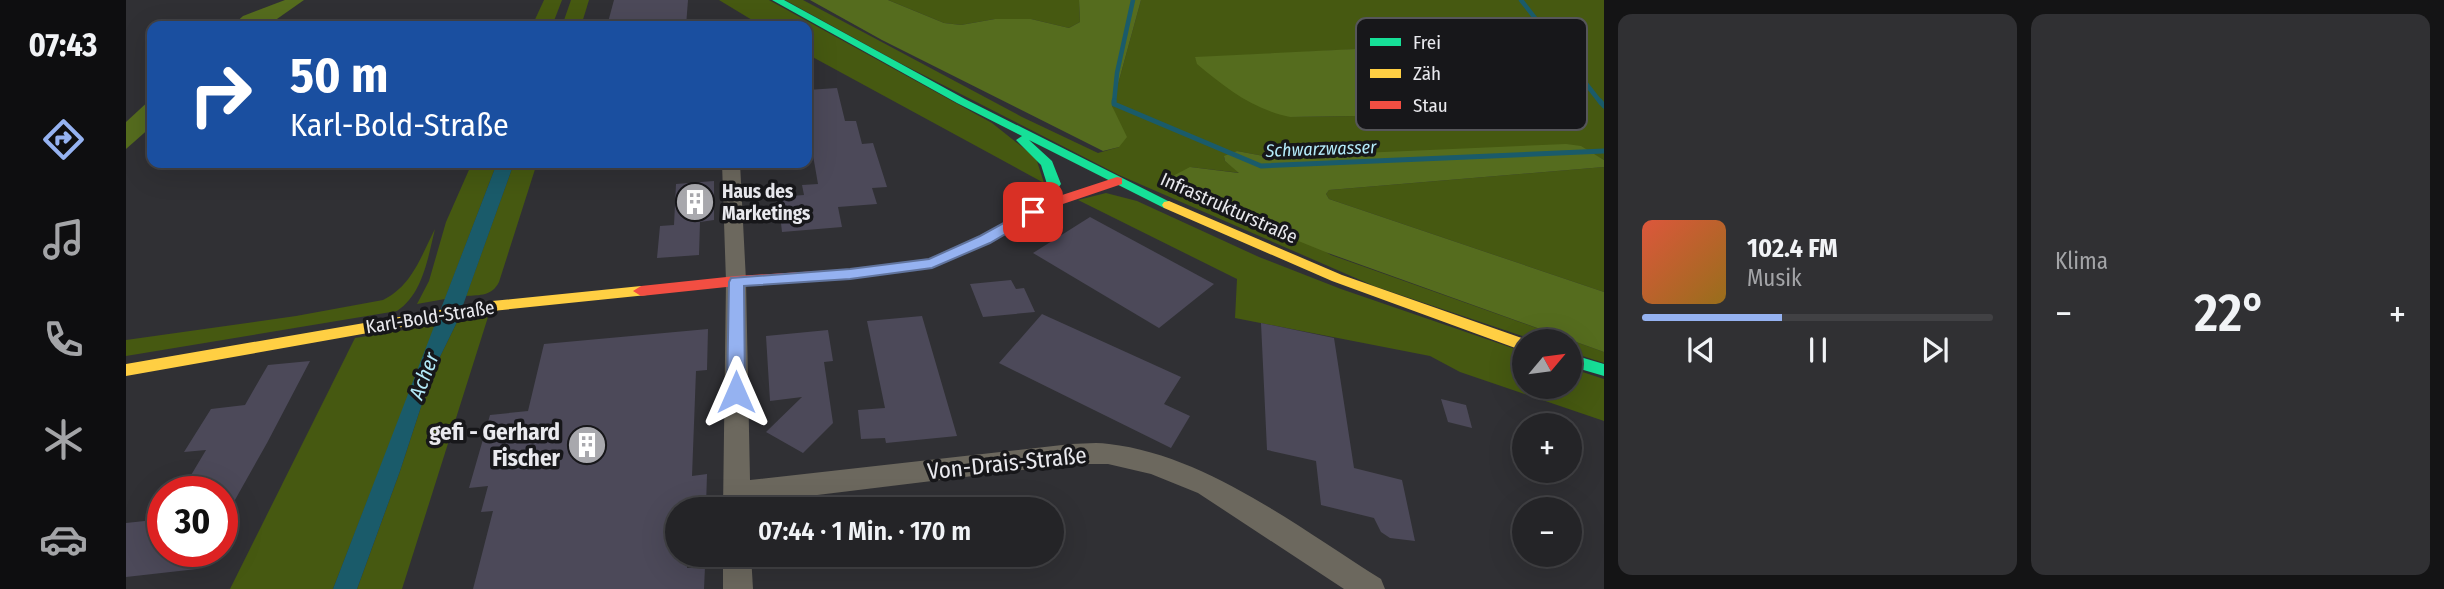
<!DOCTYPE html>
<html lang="de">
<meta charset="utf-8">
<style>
body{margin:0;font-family:"Fira Sans Condensed",sans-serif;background:#303033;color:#f1f3f6;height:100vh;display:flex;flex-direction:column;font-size:26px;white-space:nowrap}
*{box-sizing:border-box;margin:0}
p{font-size:23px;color:#a3a4a7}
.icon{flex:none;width:38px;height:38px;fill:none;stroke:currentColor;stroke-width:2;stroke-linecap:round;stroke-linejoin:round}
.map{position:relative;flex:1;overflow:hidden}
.sheet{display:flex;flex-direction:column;gap:14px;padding:14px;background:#141415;width:840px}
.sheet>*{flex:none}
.hud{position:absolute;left:21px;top:21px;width:665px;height:147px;border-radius:14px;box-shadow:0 7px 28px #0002,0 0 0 2px #414144;background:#1a4fa0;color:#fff;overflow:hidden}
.needle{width:46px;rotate:61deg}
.controls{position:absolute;left:1386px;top:329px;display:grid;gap:14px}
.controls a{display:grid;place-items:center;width:70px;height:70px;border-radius:50%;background:#242427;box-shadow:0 7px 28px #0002,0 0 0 2px #414144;font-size:35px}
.speed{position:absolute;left:21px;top:476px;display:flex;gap:14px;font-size:35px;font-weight:700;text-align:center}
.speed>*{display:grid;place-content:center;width:91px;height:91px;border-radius:50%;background:#242427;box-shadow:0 7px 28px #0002,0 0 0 2px #414144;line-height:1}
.speed .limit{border:10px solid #d22;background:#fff;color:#111}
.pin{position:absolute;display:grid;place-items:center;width:60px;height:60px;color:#fff;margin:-30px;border-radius:14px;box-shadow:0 4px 10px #0006}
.me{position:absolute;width:77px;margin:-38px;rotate:0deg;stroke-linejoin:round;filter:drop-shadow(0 0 5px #0008)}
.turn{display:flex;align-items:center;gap:24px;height:147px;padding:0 28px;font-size:32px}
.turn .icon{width:91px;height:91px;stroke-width:2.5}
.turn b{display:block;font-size:49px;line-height:60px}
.big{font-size:52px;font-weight:600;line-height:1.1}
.sheet .tile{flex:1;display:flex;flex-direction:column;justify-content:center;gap:10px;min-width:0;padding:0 24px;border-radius:14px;background:#303033}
.song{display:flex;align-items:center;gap:21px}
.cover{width:84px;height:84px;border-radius:10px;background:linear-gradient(135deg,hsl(10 70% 55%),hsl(40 70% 35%))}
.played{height:7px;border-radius:4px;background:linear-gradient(90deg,#95b2f1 40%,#414144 40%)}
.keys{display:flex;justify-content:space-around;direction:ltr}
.heat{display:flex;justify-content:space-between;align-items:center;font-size:38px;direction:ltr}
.sheet .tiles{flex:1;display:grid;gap:14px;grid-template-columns:repeat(2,1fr)}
.trip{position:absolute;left:539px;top:497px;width:399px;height:70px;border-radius:35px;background:#242427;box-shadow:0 7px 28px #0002,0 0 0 2px #414144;font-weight:600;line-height:70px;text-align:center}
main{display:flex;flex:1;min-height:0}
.tabs{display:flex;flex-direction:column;width:126px;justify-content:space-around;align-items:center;background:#0e0e10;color:#a3a4a7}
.tabs .icon{width:49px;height:49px}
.tabs .active{color:#95b2f1}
.tabs b{font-size:32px;color:#f1f3f6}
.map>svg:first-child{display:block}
.green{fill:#465911;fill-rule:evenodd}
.forest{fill:#556c1e}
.water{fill:#1a5b6a}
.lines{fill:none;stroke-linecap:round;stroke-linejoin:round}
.stream-far1{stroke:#1a5b6a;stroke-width:4.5}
.stream{stroke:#1a5b6a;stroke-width:5}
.building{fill:#4c4959}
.street{fill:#6c685e;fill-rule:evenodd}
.fast{fill:#16e098;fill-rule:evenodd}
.slow{fill:#ffcf43;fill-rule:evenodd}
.jam{fill:#f24e42;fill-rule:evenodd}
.route{fill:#95b2f1;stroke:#61749d;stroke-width:2}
.labels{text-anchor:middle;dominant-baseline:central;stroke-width:7;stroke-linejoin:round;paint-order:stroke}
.far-water-label{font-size:18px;font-style:italic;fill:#b3eaf9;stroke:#17171a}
.poi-label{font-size:19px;font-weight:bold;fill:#e9e9ee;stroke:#17171a;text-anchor:start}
.street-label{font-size:19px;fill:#e9e9ee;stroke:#17171a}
.water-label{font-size:21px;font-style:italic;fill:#b3eaf9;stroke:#17171a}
.near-poi-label{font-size:23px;font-weight:bold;fill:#e9e9ee;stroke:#17171a;text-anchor:end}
.near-street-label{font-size:23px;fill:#e9e9ee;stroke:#17171a}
.key{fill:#17171a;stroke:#56565a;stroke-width:2}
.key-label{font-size:19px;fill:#e9e9ee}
</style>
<main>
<nav class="tabs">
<b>07:43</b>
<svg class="icon active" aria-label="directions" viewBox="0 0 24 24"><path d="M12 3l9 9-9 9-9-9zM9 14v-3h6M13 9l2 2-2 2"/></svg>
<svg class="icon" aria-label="music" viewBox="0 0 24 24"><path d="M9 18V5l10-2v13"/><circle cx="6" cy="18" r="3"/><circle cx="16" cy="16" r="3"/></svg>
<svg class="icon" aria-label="phone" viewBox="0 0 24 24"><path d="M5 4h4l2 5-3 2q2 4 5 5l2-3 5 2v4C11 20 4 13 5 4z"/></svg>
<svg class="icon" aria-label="climate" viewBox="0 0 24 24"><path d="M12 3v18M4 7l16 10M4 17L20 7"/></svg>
<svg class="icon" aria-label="car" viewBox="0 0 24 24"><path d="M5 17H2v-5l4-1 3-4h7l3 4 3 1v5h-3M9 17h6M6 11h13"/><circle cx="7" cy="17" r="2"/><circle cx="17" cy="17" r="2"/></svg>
</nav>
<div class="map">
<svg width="1478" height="589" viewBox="0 0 1478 589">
<rect width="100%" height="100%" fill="#303034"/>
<g class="green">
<polygon points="418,0 436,0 426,26 406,26"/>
<polygon points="445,0 463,0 455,26 436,26"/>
<polygon points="593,0 643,0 866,123 910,158 918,183 681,54 681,26 636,26"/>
<path d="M659 0H677L896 117 972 153 993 147 986 106 1015 0H1478V160L1455 147 1143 157 1111 151 1098 157 1099 161 1115 173 1064 167 1205 255 1478 352V363L1444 352V341H1411L1248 286 993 175 772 62ZM1289 46 1286 50 1329 92 1318 109 1294 115 1164 117 1069 58Z"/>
<polygon points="762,0 953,0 954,22 943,28 905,19 869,19 835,25 818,23"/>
<polygon points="346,163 371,163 319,299 291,304 303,281 320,222"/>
<path d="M388 163H411L373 282C366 296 354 295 340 296Z"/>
<polygon points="1478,167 1478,292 1203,199 1200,194 1203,190"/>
<polygon points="980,193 1011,201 1133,257 1215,289 1398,352 1398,387 1444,387 1444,368 1478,379 1478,421 1334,372 1304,356 1109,318 1111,279 952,200"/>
<path d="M309 229C302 257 297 294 271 311L0 356V340L170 316 257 300C286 286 295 256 309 229Z"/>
<polygon points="362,317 276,589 231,589 274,471 306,373 331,322"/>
<polygon points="310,325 207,589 104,589 229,338"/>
</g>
<g class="forest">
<polygon points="159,0 178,0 141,26 106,26 117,16"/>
<polygon points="684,0 762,0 818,23 835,25 869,19 905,19 943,28 954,22 953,0 1015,0 986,106 1001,137 993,147 977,151 756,40"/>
<path d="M1290 46 1286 50 1329 92 1318 109 1294 115 1164 117C1126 109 1100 88 1071 64L1069 57Z"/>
<polygon points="26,98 26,126 0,149 0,122"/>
<polygon points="1440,144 1455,146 1478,160 1478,167 1203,190 1200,194 1203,199 1478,292 1478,352 1202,253 1079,203 1046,181 1045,177 1064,167 1113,173 1099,161 1098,156 1111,151 1143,157"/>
</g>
<polygon class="water" points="371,163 388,163 331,322 306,373 274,471 231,589 207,589"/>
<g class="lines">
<g class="stream-far1">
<polyline points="1395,0 1475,103"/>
<polyline points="988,103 991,73 1007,0"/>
</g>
<g class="stream">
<polyline points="988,101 988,104 1135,166 1478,151"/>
<polyline points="1474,101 1478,106"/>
</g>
</g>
<g class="building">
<polygon points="488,0 562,0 560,26 481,26"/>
<polygon points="711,88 719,121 730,121 736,144 747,143 761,187 746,188 751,204 712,207 716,227 656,232 652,197 678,195 676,185 692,184 681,121 681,90"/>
<polygon points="588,181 588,220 574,222 573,255 531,258 534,226 548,225 550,184"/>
<polygon points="964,217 1088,284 1033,328 907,253"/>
<polygon points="885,280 890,289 898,288 909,312 857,317 844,284"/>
<polygon points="916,314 1055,377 1038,404 1064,416 1045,448 873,363"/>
<polygon points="796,316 831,436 760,443 759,438 735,439 732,410 759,408 741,321"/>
<polygon points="1135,323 1208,338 1228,468 1276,480 1289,541 1264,538 1255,532 1248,518 1195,505 1190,461 1141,450"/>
<polygon points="582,329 581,370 570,371 566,476 581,474 580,506 551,509 551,555 561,555 561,568 579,567 578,589 347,589 367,511 355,512 362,486 343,488 364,415 402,411 418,344"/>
<polygon points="702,330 707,361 698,362 707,423 677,453 640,432 676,397 644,401 640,336"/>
<polygon points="184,361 141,443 96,523 96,492 55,492 80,450 58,452 85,409 119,405 142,365"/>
<polygon points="1315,399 1340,405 1346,428 1322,422"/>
<polygon points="37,519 37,551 81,551 71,569 0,577 0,523"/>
</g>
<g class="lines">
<g class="street">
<path d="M596 163H614L620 281 624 480 945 444C957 444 970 442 983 444 1080 455 1173 528 1255 579L1259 589H1218L1072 493 1025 474 982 464H945L625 503V509H597L600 281Z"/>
<polygon points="597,555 625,555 627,589 597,589"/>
</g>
<g class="fast">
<polygon points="646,0 658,0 839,99 1050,205 1048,208 1038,208 903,140 926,161 935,184 912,215 902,215 900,212 921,184 915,165 890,140 896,136 831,103"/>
<polygon points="1444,354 1478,364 1478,376 1444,366"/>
</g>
<g class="slow">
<polygon points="1043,201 1216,275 1404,341 1398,341 1398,351 1392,349 1206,281 1038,208 1036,205 1038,202"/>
<polygon points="515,286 521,287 523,291 521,295 366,311 0,376 0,364 366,301"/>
</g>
<polygon class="jam" points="991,177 996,178 996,184 934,205 864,243 806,268 724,279 610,286 515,296 507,291 515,286 610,276 724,269 803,259 854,237 924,199"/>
</g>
<polygon class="route" points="907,207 912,209 912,215 864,243 806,268 724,279 618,286 619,392 617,397 604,397 601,392 603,282 605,278 724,269 803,259 854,236"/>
<defs>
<g id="building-disc" transform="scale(2.0125)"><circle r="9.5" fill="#a8a8ad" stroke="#17171a"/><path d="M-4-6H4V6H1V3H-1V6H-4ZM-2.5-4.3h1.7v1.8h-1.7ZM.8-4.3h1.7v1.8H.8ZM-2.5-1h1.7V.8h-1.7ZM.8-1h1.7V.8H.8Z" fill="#fff"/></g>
</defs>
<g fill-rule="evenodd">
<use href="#building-disc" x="569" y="202"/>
<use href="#building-disc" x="461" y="445"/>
</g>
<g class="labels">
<g class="far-water-label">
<text transform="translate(1195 149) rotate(-2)">Schwarzwasser</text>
</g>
<g class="poi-label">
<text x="596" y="191">Haus des<tspan x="596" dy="22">Marketings</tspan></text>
</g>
<g class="street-label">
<text transform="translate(1103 208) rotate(24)">Infrastrukturstraße</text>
<text transform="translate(304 317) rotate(-9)">Karl-Bold-Straße</text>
</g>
<g class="water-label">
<text transform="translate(298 376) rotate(-69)">Acher</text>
</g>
<g class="near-poi-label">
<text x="434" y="432">gefi - Gerhard<tspan x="434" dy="26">Fischer</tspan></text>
</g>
<g class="near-street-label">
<text transform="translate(881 463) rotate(-6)">Von-Drais-Straße</text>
</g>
</g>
<rect x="1230" y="18" width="231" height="112" rx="10" class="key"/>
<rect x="1244" y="38" width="31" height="8" fill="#16e098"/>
<rect x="1244" y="69" width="31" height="9" fill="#ffcf43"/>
<rect x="1244" y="101" width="31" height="8" fill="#f24e42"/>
<g class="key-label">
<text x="1287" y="49">Frei</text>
<text x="1287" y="80">Zäh</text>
<text x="1287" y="112">Stau</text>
</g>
</svg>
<div class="controls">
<a><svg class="needle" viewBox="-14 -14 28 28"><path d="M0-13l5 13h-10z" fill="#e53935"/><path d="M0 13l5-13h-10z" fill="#a3a4a7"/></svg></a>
<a>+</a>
<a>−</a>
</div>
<div class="speed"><div class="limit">30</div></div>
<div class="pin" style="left:907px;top:212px;background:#d93025"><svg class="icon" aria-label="arrive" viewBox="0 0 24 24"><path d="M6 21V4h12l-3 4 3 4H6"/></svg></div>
<svg class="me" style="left:610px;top:392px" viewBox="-20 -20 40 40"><path d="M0-17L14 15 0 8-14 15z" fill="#95b2f1" stroke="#fff" stroke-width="4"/></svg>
<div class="trip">07:44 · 1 Min. · 170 m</div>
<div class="hud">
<div class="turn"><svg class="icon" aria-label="right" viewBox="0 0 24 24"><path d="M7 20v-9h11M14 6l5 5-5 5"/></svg><div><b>50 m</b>Karl-Bold-Straße</div></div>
</div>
</div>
<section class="sheet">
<div class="tiles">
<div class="tile">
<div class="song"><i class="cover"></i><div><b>102.4 FM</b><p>Musik</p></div></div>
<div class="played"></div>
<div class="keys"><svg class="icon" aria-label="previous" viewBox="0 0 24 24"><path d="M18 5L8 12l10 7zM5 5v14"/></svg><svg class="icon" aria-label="pause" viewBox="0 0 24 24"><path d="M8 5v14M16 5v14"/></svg><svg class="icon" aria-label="next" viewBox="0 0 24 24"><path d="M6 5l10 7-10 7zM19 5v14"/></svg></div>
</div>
<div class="tile"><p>Klima</p>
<div class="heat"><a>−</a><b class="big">22°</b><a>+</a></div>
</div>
</div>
</section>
</main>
